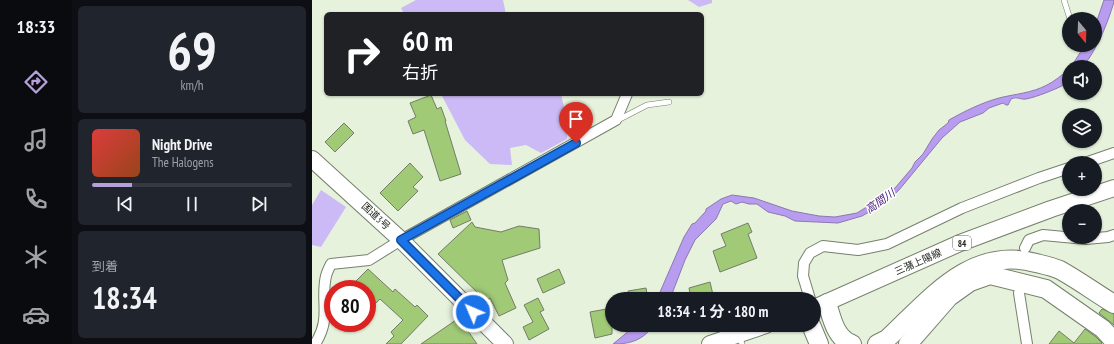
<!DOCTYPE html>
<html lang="ja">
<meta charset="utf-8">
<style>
body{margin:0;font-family:"PT Sans Narrow","Noto Sans JP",sans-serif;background:#20242c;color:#f1f3f6;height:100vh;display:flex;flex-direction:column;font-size:15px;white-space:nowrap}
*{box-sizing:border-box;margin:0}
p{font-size:13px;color:#9ea1a6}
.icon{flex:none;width:22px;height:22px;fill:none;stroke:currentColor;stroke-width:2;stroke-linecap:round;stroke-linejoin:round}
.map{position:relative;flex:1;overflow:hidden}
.side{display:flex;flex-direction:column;gap:6px;padding:6px;background:#0d0f14;width:240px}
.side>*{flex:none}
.guide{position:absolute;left:12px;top:12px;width:380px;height:84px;border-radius:6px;box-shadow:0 1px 3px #0004;background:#202124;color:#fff;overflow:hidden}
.needle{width:26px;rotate:161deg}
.buttons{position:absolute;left:750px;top:12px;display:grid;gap:8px}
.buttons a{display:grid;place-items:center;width:40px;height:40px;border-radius:50%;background:#171b24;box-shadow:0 1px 3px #0004;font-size:20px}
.speed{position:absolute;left:12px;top:280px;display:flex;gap:8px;font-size:20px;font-weight:700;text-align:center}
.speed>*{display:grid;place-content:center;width:52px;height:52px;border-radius:50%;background:#171b24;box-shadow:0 1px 3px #0004;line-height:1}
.speed .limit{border:6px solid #d22;background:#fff;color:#111}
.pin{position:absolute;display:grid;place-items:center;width:34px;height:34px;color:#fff;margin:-41px -17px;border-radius:50% 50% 50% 0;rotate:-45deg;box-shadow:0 0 4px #0007}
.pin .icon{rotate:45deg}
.me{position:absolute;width:44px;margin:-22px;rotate:315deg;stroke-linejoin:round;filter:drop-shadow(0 0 3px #0008)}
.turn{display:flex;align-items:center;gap:14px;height:84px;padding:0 12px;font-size:18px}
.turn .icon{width:52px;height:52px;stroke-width:2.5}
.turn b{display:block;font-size:28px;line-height:34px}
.big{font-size:30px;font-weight:700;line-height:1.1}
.side .widget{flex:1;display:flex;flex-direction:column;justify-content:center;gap:6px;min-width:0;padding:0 14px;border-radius:6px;background:#20242c}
.side .dial{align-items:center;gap:0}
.dial b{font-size:52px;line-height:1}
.song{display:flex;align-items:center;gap:12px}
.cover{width:48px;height:48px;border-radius:6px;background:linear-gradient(135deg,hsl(0 70% 55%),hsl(20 70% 35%))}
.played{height:4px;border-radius:2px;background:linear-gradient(90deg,#b5a0d7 20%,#363941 20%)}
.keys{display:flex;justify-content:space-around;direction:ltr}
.trip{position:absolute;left:293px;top:292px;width:216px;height:40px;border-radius:20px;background:#171b24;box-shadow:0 1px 3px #0004;font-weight:700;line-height:40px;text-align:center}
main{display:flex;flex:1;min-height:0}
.tabs{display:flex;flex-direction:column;width:72px;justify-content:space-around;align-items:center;background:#090b0e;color:#9ea1a6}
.tabs .icon{width:28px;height:28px}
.tabs .selected{color:#b5a0d7}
.tabs b{font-size:18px;color:#f1f3f6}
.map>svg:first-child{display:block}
.green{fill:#ccbaf6}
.water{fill:#b89cef;stroke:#8b79b0}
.building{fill:#a1ca76;stroke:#737d69}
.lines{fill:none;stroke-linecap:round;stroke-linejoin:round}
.service-casing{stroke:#76806c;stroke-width:6}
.minor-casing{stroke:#76806c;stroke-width:12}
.primary-casing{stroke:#76806c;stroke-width:18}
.trunk-casing{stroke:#76806c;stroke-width:18}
.motorway-casing{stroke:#76806c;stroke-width:20}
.service{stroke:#fff;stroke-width:5}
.minor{stroke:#fff;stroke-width:10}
.primary{stroke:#fff;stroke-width:16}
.trunk{stroke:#fff;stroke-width:16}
.motorway{stroke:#fff;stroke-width:18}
.route-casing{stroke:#114b97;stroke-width:10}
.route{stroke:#1a73e8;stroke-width:7}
.labels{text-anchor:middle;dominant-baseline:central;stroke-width:3;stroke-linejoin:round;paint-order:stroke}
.shield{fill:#fff;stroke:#646762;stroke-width:1}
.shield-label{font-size:9px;font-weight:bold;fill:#22261e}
.street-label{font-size:10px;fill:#22261e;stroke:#fff}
.water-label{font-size:11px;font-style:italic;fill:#471c7b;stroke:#fff}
</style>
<main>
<nav class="tabs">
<b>18:33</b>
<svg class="icon selected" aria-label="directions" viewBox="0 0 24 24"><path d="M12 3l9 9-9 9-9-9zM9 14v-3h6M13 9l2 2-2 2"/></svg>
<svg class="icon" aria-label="music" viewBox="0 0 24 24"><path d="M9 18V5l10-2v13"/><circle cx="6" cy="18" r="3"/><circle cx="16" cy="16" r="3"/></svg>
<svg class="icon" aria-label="phone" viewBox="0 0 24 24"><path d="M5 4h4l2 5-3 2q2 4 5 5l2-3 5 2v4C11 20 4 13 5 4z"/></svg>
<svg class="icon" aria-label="climate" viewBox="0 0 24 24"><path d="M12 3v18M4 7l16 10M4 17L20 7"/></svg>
<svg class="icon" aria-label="car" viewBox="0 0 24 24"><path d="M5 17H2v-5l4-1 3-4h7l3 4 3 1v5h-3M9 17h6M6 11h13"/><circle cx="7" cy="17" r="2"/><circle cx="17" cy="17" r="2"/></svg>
</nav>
<section class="side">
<div class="widget dial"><b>69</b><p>km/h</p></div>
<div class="widget">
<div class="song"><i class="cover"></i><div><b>Night Drive</b><p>The Halogens</p></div></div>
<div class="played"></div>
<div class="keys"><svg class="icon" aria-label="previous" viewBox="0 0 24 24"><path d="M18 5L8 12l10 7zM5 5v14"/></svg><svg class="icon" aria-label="pause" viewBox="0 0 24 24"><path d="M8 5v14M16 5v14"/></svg><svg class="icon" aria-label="next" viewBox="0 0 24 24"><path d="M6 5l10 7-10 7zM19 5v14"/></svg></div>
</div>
<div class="widget"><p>到着</p><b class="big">18:34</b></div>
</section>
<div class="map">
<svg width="802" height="344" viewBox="0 0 802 344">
<rect width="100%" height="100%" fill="#e6f2dc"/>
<g class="green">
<polygon points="104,0 191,0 194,14 92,14 89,8"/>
<polygon points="376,0 400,0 400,3 387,7"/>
<polygon points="131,94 249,94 256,126 255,139 229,153 214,145 198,148 200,165 178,164 153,140 130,96"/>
<polygon points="9,190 34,207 9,247 0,245 0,205"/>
</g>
<g class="water">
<path d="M792 0H802V2C795 25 786 47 771 67H759L773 45H783V26Z"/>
<path d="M757 69V81L754 84C744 89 725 97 714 99 708 100 706 96 699 99L696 105H694L691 103 677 108 671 113 648 122 630 138 587 190 573 203 550 216 526 223 483 221 473 216 456 212 445 204H437L430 202 424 204 419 201 411 204 404 219 383 240 373 260 358 299H345L372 237 380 224 383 223 394 211V209L409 199 420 195 442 198 480 211 507 216 523 217 545 213 572 196 583 188 600 168 603 162 611 154 620 139 627 130 636 123 637 120C653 111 669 103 687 98 703 94 720 93 735 85 743 81 750 75 757 69Z"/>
<path d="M324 325H342C331 340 319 344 301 344Z"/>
</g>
<g class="building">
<polygon points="119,95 125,109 129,107 134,121 133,121 149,174 128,181 112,130 101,134 96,121 104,117 98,103"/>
<polygon points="32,123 42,133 23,152 13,142"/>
<polygon points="98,163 111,177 101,187 106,191 86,211 68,193"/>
<polygon points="155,211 159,220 141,228 138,220"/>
<polygon points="160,222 163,227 189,232 207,226 227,229 228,248 190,260 196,280 193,283 204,308 187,316 178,298 174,301 126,254"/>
<polygon points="436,223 440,232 436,234 445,258 408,272 401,251 414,246 409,234"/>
<polygon points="56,269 81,292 83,289 103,307 105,305 116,316 89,344 74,344 82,336 79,332 91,320 68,299 63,304 55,297 55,289 46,289 41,284"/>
<polygon points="247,269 253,283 231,293 225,279"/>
<polygon points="398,282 402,299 379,299 377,288"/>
<polygon points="334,288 336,299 317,299 316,291"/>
<polygon points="226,298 232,310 228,312 237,329 217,340 211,327 221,322 212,305"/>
<polygon points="300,308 300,334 283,338 278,312"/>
<polygon points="790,309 802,314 802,325 787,313"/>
<polygon points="147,318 165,344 109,344"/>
<polygon points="773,329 784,337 790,343 789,344 737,344 747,331 762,343"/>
</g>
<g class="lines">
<g class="service-casing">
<g id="service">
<polyline points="752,0 758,19"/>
<polyline points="306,120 335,105 357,102"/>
<polyline points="427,335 430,344"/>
</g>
</g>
<g class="minor-casing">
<g id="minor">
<polyline points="773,163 802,153"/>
<polyline points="713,248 717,240 731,235 774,239 796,237 802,235"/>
<polyline points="707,293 715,344"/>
<polyline points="498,299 491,276 492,263 498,253 511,246 546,250 575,244 650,208 727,178 757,168"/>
<path d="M3 344C20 318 8 301 14 276 15 272 17 268 19 264L57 260 89 240 304 120 315 94"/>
</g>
</g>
<g class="primary-casing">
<g id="primary">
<polyline points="502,308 648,243 739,209 802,188"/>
<polyline points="398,344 454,325"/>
</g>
</g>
<g class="trunk-casing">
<polyline id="trunk" points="0,159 89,240 193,344"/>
</g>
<g class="motorway-casing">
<g id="motorway">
<path d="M515 303C520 318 523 338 540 344"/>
<polyline points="499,325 507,344"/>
<path d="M565 344 575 339C618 299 659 245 724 263 732 265 741 267 748 270 766 280 784 293 802 304"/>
<polyline points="596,344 637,297 658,282 678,275 734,289 791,329 802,341"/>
</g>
</g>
<use href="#service" class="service"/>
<use href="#minor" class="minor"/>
<use href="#primary" class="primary"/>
<use href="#trunk" class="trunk"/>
<use href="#motorway" class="motorway"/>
</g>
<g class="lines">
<g class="route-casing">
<polyline id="route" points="161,312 89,240 264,143"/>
</g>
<use href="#route" class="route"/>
</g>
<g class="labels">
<rect class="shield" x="641" y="236" width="18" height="14" rx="3"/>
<g class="shield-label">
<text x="650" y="243">84</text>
</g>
<g class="street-label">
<text transform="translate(64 216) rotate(43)">国道3号</text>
<text transform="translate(606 262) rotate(-24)">三潴上陽線</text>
</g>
<g class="water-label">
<text transform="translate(568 201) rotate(-35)">高間川</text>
</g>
</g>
</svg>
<div class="buttons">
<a><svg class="needle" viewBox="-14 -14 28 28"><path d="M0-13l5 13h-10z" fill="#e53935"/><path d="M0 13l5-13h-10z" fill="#9ea1a6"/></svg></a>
<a><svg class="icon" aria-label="sound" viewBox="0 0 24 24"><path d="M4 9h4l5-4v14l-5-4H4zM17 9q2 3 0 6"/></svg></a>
<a><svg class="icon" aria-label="layers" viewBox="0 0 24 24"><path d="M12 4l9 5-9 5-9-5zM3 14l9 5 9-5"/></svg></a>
<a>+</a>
<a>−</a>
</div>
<div class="speed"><div class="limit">80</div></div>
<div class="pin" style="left:264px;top:143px;background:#d93025"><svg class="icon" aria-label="arrive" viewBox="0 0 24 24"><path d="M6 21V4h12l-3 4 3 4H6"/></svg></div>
<svg class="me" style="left:161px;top:312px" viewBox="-20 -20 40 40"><circle r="17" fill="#1a73e8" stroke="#fff" stroke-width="3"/><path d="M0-11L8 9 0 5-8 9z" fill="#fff"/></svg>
<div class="trip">18:34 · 1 分 · 180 m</div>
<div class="guide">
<div class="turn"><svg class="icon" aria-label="right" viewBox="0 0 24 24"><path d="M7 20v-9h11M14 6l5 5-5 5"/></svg><div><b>60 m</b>右折</div></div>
</div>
</div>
</main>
